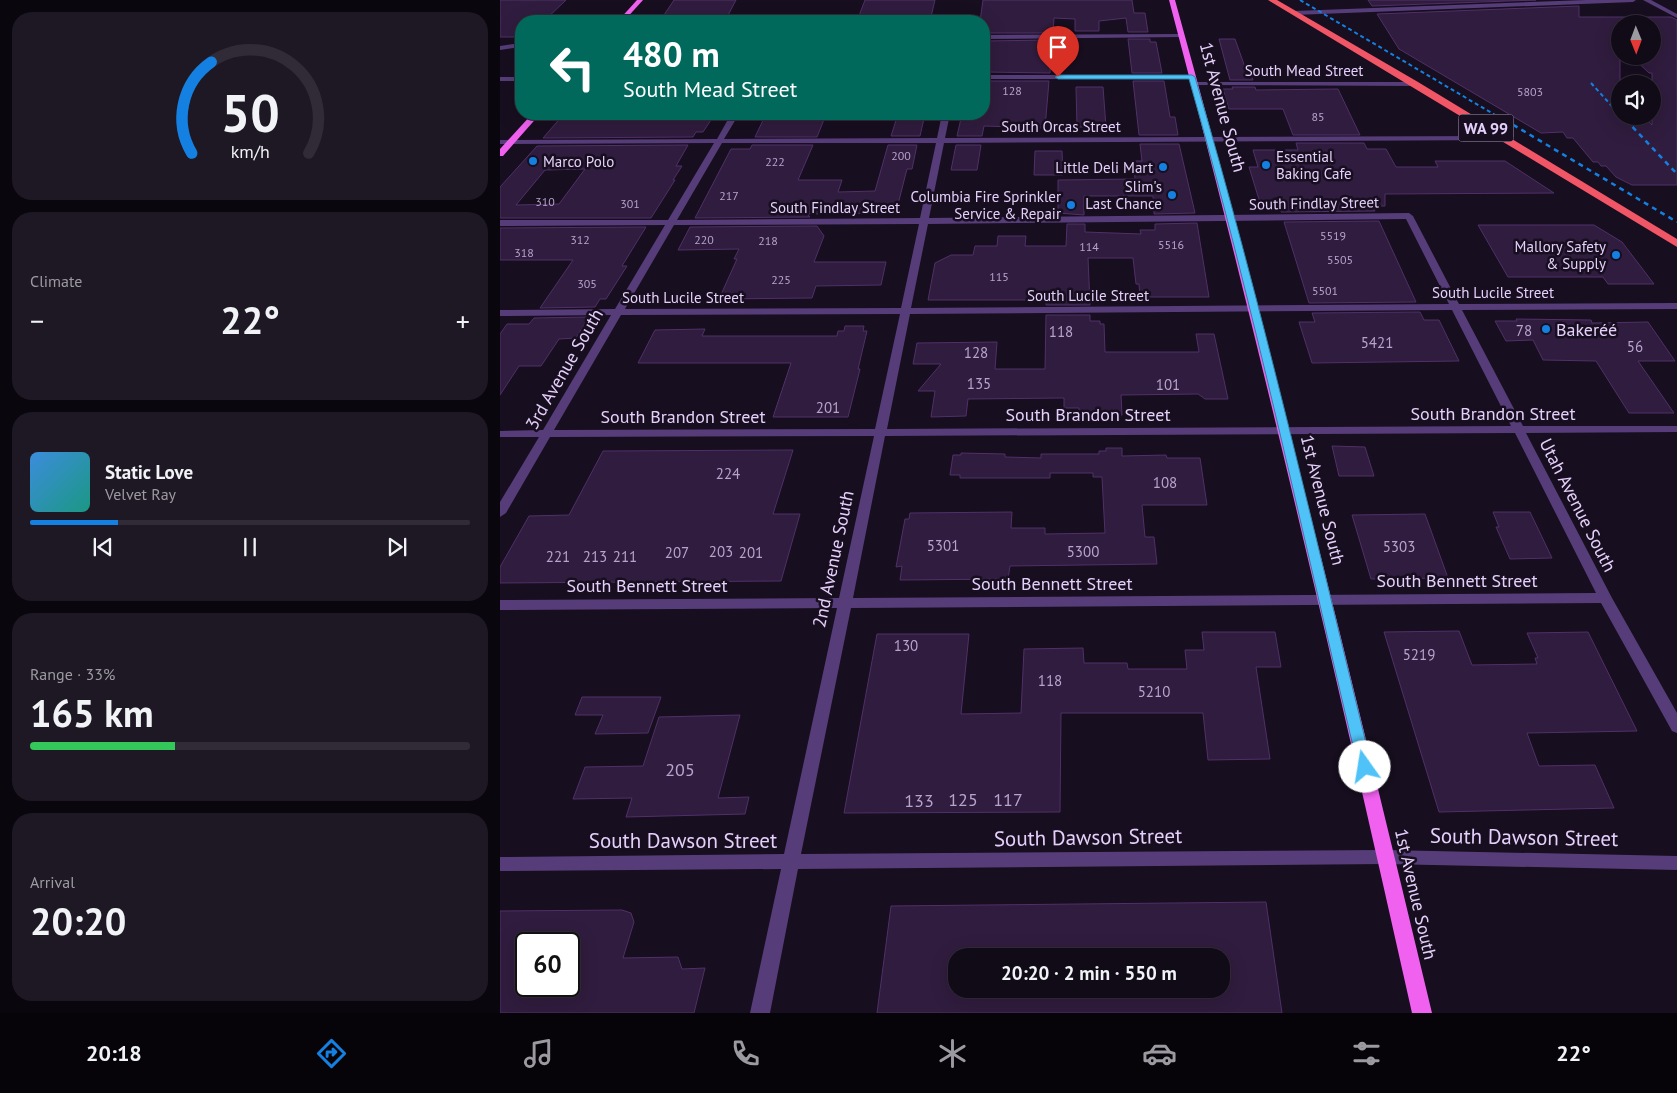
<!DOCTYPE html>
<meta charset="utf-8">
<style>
body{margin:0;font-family:"PT Sans",sans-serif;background:#1e1824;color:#f1f3f6;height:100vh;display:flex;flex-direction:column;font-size:19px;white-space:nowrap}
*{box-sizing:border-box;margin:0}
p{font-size:16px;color:#9c9aa1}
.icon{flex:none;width:28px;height:28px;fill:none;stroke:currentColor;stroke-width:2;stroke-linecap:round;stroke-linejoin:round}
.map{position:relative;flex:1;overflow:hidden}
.details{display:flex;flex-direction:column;gap:12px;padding:12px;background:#09060d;width:500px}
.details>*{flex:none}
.guide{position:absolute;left:15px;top:15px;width:475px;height:105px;border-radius:20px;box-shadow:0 5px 20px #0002,0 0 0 1px #302b36;background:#00695c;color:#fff;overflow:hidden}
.needle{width:32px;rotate:179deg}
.buttons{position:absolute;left:1111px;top:15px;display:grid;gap:10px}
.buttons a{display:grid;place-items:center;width:50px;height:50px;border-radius:50%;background:#110a17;box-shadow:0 5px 20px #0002,0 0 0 1px #302b36;font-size:25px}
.speed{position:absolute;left:15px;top:932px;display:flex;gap:10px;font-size:25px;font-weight:700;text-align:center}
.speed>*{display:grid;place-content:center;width:65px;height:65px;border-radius:50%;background:#110a17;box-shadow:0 5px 20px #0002,0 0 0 1px #302b36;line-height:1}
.speed .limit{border:2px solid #111;border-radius:8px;background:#fff;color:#111}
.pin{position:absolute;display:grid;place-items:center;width:42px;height:42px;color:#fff;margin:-51px -21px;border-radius:50% 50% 50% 0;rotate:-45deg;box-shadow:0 0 5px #0007}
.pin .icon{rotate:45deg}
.me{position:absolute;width:55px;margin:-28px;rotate:347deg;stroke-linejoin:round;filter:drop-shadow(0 0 4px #0008)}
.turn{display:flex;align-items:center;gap:18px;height:105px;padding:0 25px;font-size:22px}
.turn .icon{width:65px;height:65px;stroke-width:2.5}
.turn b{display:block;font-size:35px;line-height:42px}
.big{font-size:38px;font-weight:600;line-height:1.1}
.details .widget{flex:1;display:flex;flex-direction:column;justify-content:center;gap:8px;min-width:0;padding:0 18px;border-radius:20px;background:#1e1824}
.details .dial{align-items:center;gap:0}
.dial svg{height:130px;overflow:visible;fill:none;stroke:#302b36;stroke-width:7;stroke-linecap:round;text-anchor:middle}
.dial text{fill:#f1f3f6;stroke:none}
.song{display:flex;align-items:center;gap:15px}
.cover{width:60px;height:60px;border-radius:8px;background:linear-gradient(135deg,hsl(210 70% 55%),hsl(170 70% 35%))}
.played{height:5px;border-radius:2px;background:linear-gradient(90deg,#1480e2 20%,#302b36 20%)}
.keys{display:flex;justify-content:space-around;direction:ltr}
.heat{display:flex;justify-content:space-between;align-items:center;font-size:28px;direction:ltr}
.charge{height:8px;border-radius:4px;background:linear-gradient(90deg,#34c759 33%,#302b36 0)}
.trip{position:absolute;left:448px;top:948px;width:282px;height:50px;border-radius:20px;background:#110a17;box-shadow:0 5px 20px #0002,0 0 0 1px #302b36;font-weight:600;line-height:50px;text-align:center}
.tabs{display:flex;height:80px;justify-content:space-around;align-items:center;background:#070409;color:#9c9aa1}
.tabs .icon{width:35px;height:35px}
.tabs .current{color:#1480e2}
.tabs b{font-size:22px;color:#f1f3f6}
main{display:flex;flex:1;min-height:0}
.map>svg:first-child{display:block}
.building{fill:#301c3e;stroke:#503068;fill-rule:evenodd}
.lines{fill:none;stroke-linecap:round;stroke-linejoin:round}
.minor{fill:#563d79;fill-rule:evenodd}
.major{fill:#f161f0;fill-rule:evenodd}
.highway{fill:#f05666;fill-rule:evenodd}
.rail-far1{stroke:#1480e2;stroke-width:2;stroke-dasharray:4 3;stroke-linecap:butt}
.rail{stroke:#1480e2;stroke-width:2.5;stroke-dasharray:5 4.5;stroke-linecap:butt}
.route{fill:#4fc3f7;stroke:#337fa1}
.poi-dot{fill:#1480e2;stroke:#170e1f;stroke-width:2}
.labels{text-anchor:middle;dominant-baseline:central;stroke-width:5;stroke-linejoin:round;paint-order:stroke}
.far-number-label{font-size:12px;fill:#b8a3cc}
.far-street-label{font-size:15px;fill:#e5d0fb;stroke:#170e1f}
.far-poi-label{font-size:15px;fill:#e5d0fb;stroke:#170e1f;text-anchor:end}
.number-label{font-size:15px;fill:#b8a3cc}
.shield{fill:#170e1f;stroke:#a796b9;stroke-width:1}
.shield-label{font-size:16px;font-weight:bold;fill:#e5d0fb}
.street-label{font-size:18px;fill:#e5d0fb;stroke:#170e1f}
.poi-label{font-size:18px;fill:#e5d0fb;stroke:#170e1f;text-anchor:start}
.near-number-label{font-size:18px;fill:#b8a3cc}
.near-street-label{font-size:21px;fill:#e5d0fb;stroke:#170e1f}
</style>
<main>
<section class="details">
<div class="widget dial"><svg viewBox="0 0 100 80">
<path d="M14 69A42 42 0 1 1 86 69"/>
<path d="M14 69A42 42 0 0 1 26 13" stroke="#1480e2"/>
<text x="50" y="56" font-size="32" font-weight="700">50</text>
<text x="50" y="72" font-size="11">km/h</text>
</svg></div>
<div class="widget"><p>Climate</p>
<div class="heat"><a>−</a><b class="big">22°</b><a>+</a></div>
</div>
<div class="widget">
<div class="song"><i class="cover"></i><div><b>Static Love</b><p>Velvet Ray</p></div></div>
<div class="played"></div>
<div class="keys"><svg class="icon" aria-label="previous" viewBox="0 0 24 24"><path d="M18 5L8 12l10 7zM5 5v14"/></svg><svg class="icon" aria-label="pause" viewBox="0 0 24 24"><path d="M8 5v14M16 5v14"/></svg><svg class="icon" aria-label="next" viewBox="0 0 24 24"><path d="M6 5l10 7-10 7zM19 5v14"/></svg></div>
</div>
<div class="widget"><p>Range · 33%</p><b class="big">165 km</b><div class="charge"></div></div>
<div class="widget"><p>Arrival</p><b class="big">20:20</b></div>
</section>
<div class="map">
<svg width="1177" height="1013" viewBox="0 0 1177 1013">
<rect width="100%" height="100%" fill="#170e1f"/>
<g class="building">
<polygon points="0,0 66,0 44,21 21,21 21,37 0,37"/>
<polygon points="174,0 236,0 225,21 160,21"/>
<polygon points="365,0 435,0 430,21 357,21"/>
<polygon points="483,0 632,0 634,13 645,13 648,32 628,32 626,18 599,21 599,31 575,31 575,19 554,18 553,33 484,33 484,21 480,21"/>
<polygon points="868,0 1036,0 872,6"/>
<path d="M1079 6V17H1171L1177 20V185H1132L1116 177 1106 166H1101L1098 162H1093L1073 138H1067L1063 132 1041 133 899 49 877 14ZM1120 24H1152V56H1131L1149 73H1152V125L1144 116H1120Z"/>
<polygon points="628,39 650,39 650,42 656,42 662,73 632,73"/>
<polygon points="719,39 735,39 746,70 749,70 753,80 730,80"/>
<polygon points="552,40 550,73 484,72 484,41"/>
<polygon points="487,81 549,81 545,128 484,126 482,136 457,136 462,114 484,114"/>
<polygon points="633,81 664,81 670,117 675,117 678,135 639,135"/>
<polygon points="576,87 603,87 606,127 577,127"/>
<polygon points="732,87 755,87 756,90 838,89 860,135 793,135 783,109 729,109 723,89 733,89"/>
<polygon points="98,114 215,114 203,132 196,132 193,137 43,138 63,115"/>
<polygon points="266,114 292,114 290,117 325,117 317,137 255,137"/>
<polygon points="398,114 425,114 420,136 391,136"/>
<polygon points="796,143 864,143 867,149 886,149 896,167 938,167 935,161 1005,161 1054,193 885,194 885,206 872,206 875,211 781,212 779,206 761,206 749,167 758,167 753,150 798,150"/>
<polygon points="640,144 679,144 695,213 654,214 653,196 584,196 584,215 558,213 558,180 635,179 633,161 642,161"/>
<path d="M188 145 176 166H182L173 180H175L151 218H0V187L37 146ZM85 169 59 204 16 205 45 170Z"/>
<polygon points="252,145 313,145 298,180 342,180 338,192 375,191 388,145 417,145 412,169 407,169 396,212 389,212 388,213 307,214 310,217 195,218 231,149 250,149"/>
<polygon points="456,145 481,145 477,170 451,170"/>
<polygon points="535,151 562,151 563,175 534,175"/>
<polygon points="879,221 916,302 809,303 784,222"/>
<polygon points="697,223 709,297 640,297 639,284 636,284 633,258 588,258 590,305 546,305 546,300 428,300 435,263 451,255 473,255 475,246 497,246 498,236 526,236 525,246 566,246 567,224 585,224 585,232 641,234 640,230 655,230 655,224"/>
<polygon points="978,225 1094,225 1122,242 1154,284 1108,284 1103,277 1008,277"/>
<polygon points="317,226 324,236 314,262 386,262 381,285 316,286 312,298 219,299 237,259 234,259 239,249 178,250 190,227"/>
<polygon points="146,227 122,266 127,266 106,299 100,299 95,307 40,308 73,260 0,260 0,228"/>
<polygon points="920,312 924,320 939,320 959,361 812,363 799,322 815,322 812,313"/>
<polygon points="546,315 590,315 590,321 600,321 600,324 604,324 605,352 699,352 696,334 714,334 728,399 705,399 698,394 621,395 622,415 579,415 579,408 564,408 564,398 468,399 466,416 431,417 435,391 418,391 441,364 413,364 417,343 497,342 495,369 545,369"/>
<polygon points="89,317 76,338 59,339 41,366 19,366 0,395 0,334 7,324 29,324 34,318"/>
<polygon points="1016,319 1091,320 1092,323 1148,322 1175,361 1138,361 1174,413 1129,413 1096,361 1043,360 1033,340 1006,341 995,321 1017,321"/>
<polygon points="345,326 364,326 363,331 367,331 358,369 360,369 348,417 273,417 291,363 138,363 155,330 205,329 202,336 337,336 338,331 344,331"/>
<polygon points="832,446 865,447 874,476 839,476"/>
<polygon points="606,448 622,448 622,456 666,455 667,458 700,458 707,505 642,505 645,537 654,537 657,564 510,566 508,579 400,580 402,566 396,567 405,519 409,519 410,513 512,512 511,528 545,528 545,534 605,533 602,477 593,477 593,473 550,473 550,478 460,478 460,475 450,475 453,455 461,455 461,453 505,454 505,457 541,458 541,454 599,454 599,451 606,451"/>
<polygon points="293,450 273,514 300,514 281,581 0,583 0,567 29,516 69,515 103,451"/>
<polygon points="993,512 1030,512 1052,558 1010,559 996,527 999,527"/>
<polygon points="925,514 948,578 871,579 852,515"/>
<polygon points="959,631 972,665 1037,664 1035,658 1038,658 1027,633 1088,632 1137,731 1027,733 1039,766 1095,765 1114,808 939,812 884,632"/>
<polygon points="702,632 775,632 781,667 756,667 770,759 708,760 703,713 561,713 560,812 344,813 377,634 469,634 461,714 521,713 524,649 583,648 584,663 627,663 628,669 687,669 685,650 704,650"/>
<polygon points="82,697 161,697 148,733 95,734 103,715 75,715"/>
<polygon points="240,715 218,798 249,797 245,814 126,817 132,798 73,799 85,767 143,766 159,717"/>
<path d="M766 902 782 1013H377L391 906ZM456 956H721V989H456Z"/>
<path d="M122 910 131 913 134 922 123 958 178 957 182 969 205 968 194 1013H0V911ZM26 944H69V986H26Z"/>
</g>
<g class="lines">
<g class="minor">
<polygon points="1086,0 1136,0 1133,2 794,15 791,13 794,11"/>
<polygon points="1143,0 1151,0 1177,14 1177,18"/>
<polygon points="682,34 684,35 684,37 484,39 484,35"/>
<polygon points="21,43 21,47 0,50 0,46"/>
<polygon points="484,75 692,75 695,77 692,79 484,79"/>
<rect x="0" y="77" width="21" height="4"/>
<polygon points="693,82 915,82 919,84 915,86 691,85 691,83"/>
<path d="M231 114H239L224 139 437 138 442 114H450L445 138 1002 136 1006 138 1005 140 444 143 429 218 909 213 913 216 959 304 1177 303V309L962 310 1023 426H1177V432L1026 433 1112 598 1177 713V733L1172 731 1101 603 351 608 301 854 886 850 1177 856V870L886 864 298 869 270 1013H250L281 869 0 871V857L284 854 337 608 0 610V600L339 598 374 436 50 437 6 513 0 517V502L39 437H0V431L43 430 111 315 0 316V310L115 309 165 225 0 226V220H168L214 143 0 144V140L217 139ZM222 143H436L420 218 177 220ZM906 219 949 304 411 308 428 224ZM419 224 401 308 125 309 174 225ZM952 310 1011 426 387 429 410 314ZM400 314 375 429 54 430 121 315ZM1015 433 1096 593 353 598 385 436Z"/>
</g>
<g class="major">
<polygon points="137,0 143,0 124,21 118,21"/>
<path d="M669 0H675C768 336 851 674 932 1013H912C836 674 758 336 669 0Z"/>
<polygon points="32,114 40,114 3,156 0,156 0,149"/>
</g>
<polygon class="highway" points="768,0 777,0 918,82 1177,239 1177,247"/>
<g class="rail-far1">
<polyline points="800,0 1007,122"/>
<polyline points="1091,83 1120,115"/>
<polyline points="1122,116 1127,122"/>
</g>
<g class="rail">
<polyline points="1005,120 1177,222"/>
<polyline points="1126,120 1177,174"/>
</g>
</g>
<path class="route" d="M692 75 695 77C762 304 815 537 872 767L870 771 865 773 860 771 858 767C803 537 754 306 689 79H558L555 77 558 75Z"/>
<g class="poi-dot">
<circle cx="33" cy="161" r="5"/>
<circle cx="766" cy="165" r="5"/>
<circle cx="663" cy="167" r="5"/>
<circle cx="672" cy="195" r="5"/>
<circle cx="571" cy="205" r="5"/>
<circle cx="1116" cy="255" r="5"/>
<circle cx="1046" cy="329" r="5"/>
</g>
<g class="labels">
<g class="far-number-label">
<text x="512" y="90">128</text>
<text x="1030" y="91">5803</text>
<text x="818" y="116">85</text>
<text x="401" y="155">200</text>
<text x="275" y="161">222</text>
<text x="229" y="195">217</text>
<text x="45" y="201">310</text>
<text x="130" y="203">301</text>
<text x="833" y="235">5519</text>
<text x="80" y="239">312</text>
<text x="204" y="239">220</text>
<text x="268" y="240">218</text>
<text x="671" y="244">5516</text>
<text x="589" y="246">114</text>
<text x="24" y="252">318</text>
<text x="840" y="259">5505</text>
<text x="499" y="276">115</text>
<text x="281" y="279">225</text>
<text x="87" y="283">305</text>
<text x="825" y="290">5501</text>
</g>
<g class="far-street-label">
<text x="804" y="70">South Mead Street</text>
<text x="561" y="126">South Orcas Street</text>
<text transform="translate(814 203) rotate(-1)">South Findlay Street</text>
<text x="335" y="207">South Findlay Street</text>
<text x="993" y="292">South Lucile Street</text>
<text x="588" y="295">South Lucile Street</text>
<text x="183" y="297">South Lucile Street</text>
</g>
<g class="far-poi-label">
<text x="776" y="156" text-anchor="start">Essential<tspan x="776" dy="17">Baking Cafe</tspan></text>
<text x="43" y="161" text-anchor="start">Marco Polo</text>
<text x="653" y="167">Little Deli Mart</text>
<text x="662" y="186">Slim's<tspan x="662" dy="17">Last Chance</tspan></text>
<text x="561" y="196">Columbia Fire Sprinkler<tspan x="561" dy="17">Service &amp; Repair</tspan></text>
<text x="1106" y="246">Mallory Safety<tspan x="1106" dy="17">&amp; Supply</tspan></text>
</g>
<g class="number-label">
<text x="1024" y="330">78</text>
<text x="561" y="331">118</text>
<text x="877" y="342">5421</text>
<text x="1135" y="346">56</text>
<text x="476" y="352">128</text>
<text x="479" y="383">135</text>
<text x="668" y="384">101</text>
<text x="328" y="407">201</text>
<text x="228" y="473">224</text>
<text x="665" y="482">108</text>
<text x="443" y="545">5301</text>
<text x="899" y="546">5303</text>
<text x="221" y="551">203</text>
<text x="583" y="551">5300</text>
<text x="177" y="552">207</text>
<text x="251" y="552">201</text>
<text x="58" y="556">221</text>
<text x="95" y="556">213</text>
<text x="125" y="556">211</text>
<text x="406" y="645">130</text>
<text x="919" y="654">5219</text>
<text x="550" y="680">118</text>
<text x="654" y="691">5210</text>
</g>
<rect class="shield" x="958.5" y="114.5" width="55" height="27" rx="4"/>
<g class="shield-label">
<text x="986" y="128">WA 99</text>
</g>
<g class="street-label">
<text transform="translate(723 107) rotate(75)">1st Avenue South</text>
<text transform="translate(64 369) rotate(-60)">3rd Avenue South</text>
<text x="993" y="413">South Brandon Street</text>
<text x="588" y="414">South Brandon Street</text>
<text x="183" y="416">South Brandon Street</text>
<text transform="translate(823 500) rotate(76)">1st Avenue South</text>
<text transform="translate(1078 505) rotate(63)">Utah Avenue South</text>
<text transform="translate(333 559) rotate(-78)">2nd Avenue South</text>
<text x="957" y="580">South Bennett Street</text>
<text x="552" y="583">South Bennett Street</text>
<text x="147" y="585">South Bennett Street</text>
<text transform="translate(916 894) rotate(77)">1st Avenue South</text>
</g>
<g class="poi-label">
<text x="1056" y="329">Bakeréé</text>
</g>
<g class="near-number-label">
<text x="180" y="769">205</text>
<text x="463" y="799">125</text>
<text x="508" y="799">117</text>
<text x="419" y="800">133</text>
</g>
<g class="near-street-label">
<text transform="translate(588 837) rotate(-1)">South Dawson Street</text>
<text transform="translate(1024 837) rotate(1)">South Dawson Street</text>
<text x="183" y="840">South Dawson Street</text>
</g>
</g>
</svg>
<div class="buttons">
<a><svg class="needle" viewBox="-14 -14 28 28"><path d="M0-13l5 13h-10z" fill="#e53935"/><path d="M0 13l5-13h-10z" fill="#9c9aa1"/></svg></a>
<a><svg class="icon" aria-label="sound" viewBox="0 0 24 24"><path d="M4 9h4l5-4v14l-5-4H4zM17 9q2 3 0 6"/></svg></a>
</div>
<div class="speed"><div class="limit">60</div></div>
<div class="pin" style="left:558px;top:77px;background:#d93025"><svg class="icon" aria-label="arrive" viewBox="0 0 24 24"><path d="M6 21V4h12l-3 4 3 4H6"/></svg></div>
<svg class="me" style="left:865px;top:767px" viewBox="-20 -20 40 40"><circle r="19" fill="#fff"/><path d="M0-13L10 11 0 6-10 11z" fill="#4fc3f7"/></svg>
<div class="trip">20:20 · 2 min · 550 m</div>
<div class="guide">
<div class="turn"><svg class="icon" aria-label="left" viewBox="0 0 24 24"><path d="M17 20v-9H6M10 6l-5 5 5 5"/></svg><div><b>480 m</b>South Mead Street</div></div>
</div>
</div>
</main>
<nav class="tabs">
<b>20:18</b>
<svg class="icon current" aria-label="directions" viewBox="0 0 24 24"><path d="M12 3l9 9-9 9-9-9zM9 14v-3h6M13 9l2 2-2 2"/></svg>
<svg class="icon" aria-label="music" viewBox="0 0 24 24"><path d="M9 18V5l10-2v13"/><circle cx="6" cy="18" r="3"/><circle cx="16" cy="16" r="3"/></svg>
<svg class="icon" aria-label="phone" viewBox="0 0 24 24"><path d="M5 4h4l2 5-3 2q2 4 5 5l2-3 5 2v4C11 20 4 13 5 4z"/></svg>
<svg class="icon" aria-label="climate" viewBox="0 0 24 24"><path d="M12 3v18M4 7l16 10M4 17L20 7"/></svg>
<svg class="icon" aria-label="car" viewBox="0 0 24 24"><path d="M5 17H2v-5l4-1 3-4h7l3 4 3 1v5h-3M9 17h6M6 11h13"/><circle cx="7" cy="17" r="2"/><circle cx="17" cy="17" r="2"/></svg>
<svg class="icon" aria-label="filters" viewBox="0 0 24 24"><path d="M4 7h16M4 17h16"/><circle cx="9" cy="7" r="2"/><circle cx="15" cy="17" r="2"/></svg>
<b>22°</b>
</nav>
